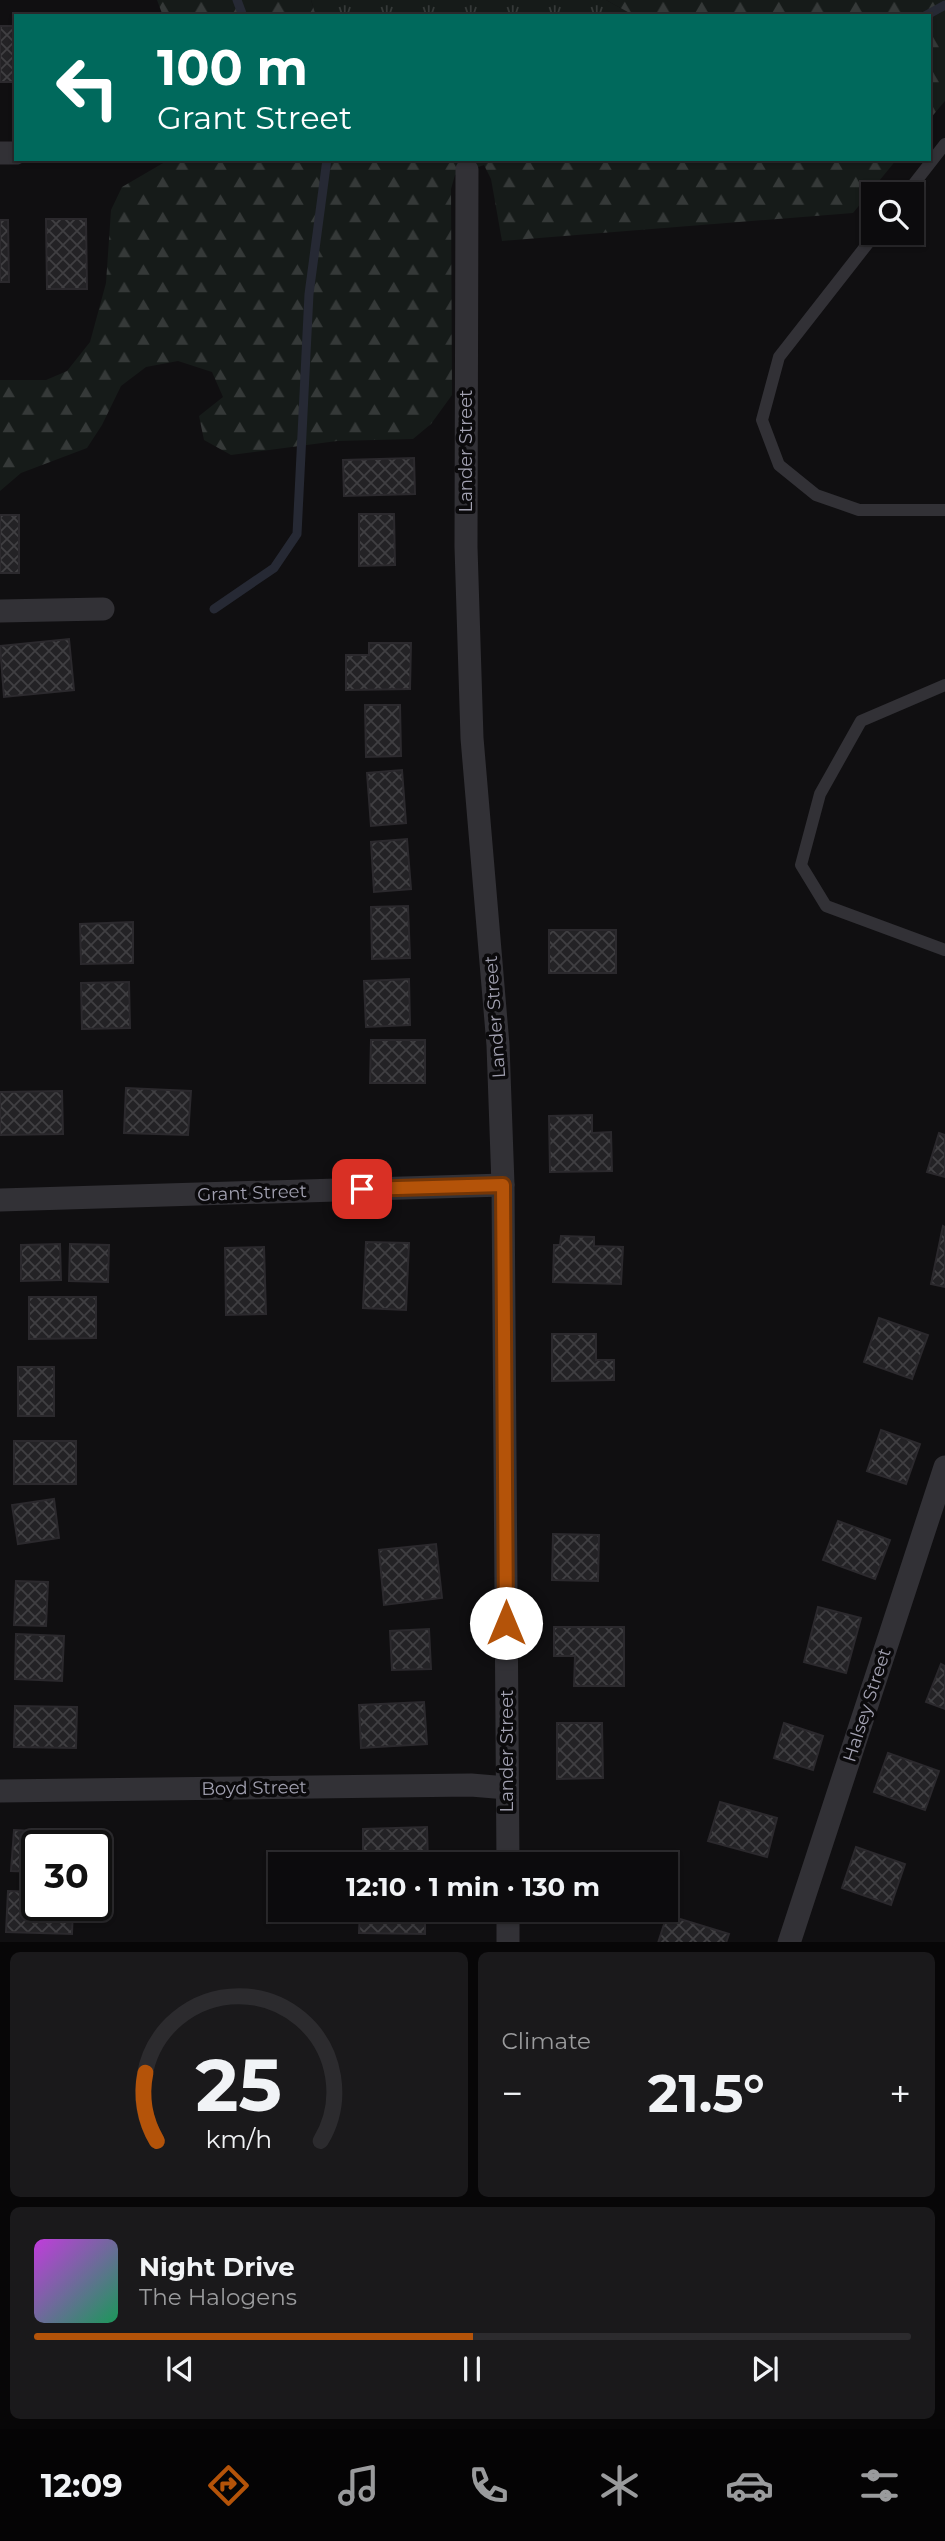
<!DOCTYPE html>
<meta charset="utf-8">
<style>
body{margin:0;font-family:Montserrat,sans-serif;background:#1a191b;color:#f1f3f6;height:100vh;display:flex;flex-direction:column;font-size:26px;white-space:nowrap}
*{box-sizing:border-box;margin:0}
p{font-size:23px;color:#9a9b9d}
.icon{flex:none;width:38px;height:38px;fill:none;stroke:currentColor;stroke-width:2;stroke-linecap:round;stroke-linejoin:round}
.map{position:relative;height:1942px;overflow:hidden}
.panel{display:flex;flex-direction:column;gap:10px;padding:10px;background:#070607;flex:1}
.panel>*{flex:none}
.top-card{position:absolute;left:14px;top:14px;width:917px;height:147px;border-radius:0px;box-shadow:0 2px 5px #0004,0 0 0 2px #2c2b2e;background:#00695c;color:#fff;overflow:hidden}
.buttons{position:absolute;left:861px;top:182px;display:grid;gap:14px}
.buttons a{display:grid;place-items:center;width:63px;height:63px;border-radius:0px;background:#0c0b0d;box-shadow:0 2px 5px #0004,0 0 0 2px #2c2b2e;font-size:35px}
.speed{position:absolute;left:21px;top:1830px;display:flex;gap:14px;font-size:35px;font-weight:700;text-align:center}
.speed>*{display:grid;place-content:center;width:91px;height:91px;border-radius:50%;background:#0c0b0d;box-shadow:0 2px 5px #0004,0 0 0 2px #2c2b2e;line-height:1}
.speed .limit{border:4px solid #111;border-radius:10px;background:#fff;color:#111}
.pin{position:absolute;display:grid;place-items:center;width:60px;height:60px;color:#fff;margin:-30px;border-radius:14px;box-shadow:0 4px 10px #0006}
.me{position:absolute;width:77px;margin:-38px;rotate:0deg;stroke-linejoin:round;filter:drop-shadow(0 0 5px #0008)}
.turn{display:flex;align-items:center;gap:24px;height:147px;padding:0 28px;font-size:32px}
.turn .icon{width:91px;height:91px;stroke-width:2.5}
.turn b{display:block;font-size:49px;line-height:60px}
.big{font-size:52px;font-weight:700;line-height:1.1}
.panel .card{flex:1;display:flex;flex-direction:column;justify-content:center;gap:10px;min-width:0;padding:0 24px;border-radius:10px;background:#1a191b}
.panel .dial{align-items:center;gap:0}
.dial svg{height:182px;overflow:visible;fill:none;stroke:#2c2b2e;stroke-width:7;stroke-linecap:round;text-anchor:middle}
.dial text{fill:#f1f3f6;stroke:none}
.song{display:flex;align-items:center;gap:21px}
.cover{width:84px;height:84px;border-radius:10px;background:linear-gradient(135deg,hsl(290 70% 55%),hsl(150 70% 35%))}
.played{height:7px;border-radius:4px;background:linear-gradient(90deg,#b45309 50%,#2c2b2e 50%)}
.keys{display:flex;justify-content:space-around;direction:ltr}
.heat{display:flex;justify-content:space-between;align-items:center;font-size:38px;direction:ltr}
.panel .tiles{flex:1;display:grid;gap:10px;grid-template-columns:1fr 1fr}
.card:last-child{grid-column:span 2}
.trip{position:absolute;left:268px;top:1852px;width:410px;height:70px;border-radius:0px;background:#0c0b0d;box-shadow:0 2px 5px #0004,0 0 0 2px #2c2b2e;font-weight:700;line-height:70px;text-align:center}
.tab-bar{display:flex;height:112px;justify-content:space-around;align-items:center;background:#050405;color:#9a9b9d}
.tab-bar .icon{width:49px;height:49px}
.tab-bar .current{color:#b45309}
.tab-bar b{font-size:32px;color:#f1f3f6}
.map>svg:first-child{display:block}
.grass{fill:url(#grass-tufts)}
.forest{fill:url(#forest-firs)}
.lines{fill:none;stroke-linecap:round;stroke-linejoin:round}
.stream{stroke:#262934;stroke-width:9}
.building{fill:url(#building-cross-hatch);stroke:#2b292d;stroke-width:2}
.lane{stroke:#323136;stroke-width:12}
.street{stroke:#323136;stroke-width:23}
.route-casing{stroke:#753606;stroke-width:18}
.route{stroke:#b45309;stroke-width:12}
.labels{text-anchor:middle;dominant-baseline:central;stroke-width:7;stroke-linejoin:round;paint-order:stroke}
.street-label{font-size:18px;fill:#a2a1b1;stroke:#0b0a0c}
</style>
<div class="map">
<svg width="945" height="1943" viewBox="0 0 945 1943">
<defs>
<pattern id="grass-tufts" width="24" height="20" patternUnits="userSpaceOnUse" patternTransform="scale(1.75)"><rect width="24" height="20" fill="#161b19"/><path d="M3 7l-1-3M5 7V3M7 7l1-3M15 17l-1-3M17 17v-4M19 17l1-3" fill="none" stroke="#353938"/></pattern>
<pattern id="forest-firs" width="22" height="20" patternUnits="userSpaceOnUse" patternTransform="scale(1.75)"><rect width="22" height="20" fill="#161b19"/><path d="M5 1l3.5 6h-7zM16 11l3.5 6h-7z" fill="#353938"/></pattern>
<pattern id="building-cross-hatch" width="8" height="8" patternUnits="userSpaceOnUse" patternTransform="scale(1.75)"><rect width="8" height="8" fill="#232225"/><path d="M0 0l8 8M0 8l8-8" fill="none" stroke="#403f42"/></pattern>
</defs>
<rect width="100%" height="100%" fill="#100f11"/>
<polygon class="grass" points="311,0 606,0 635,16 316,16"/>
<g class="forest">
<polygon points="157,0 311,0 316,16 163,16"/>
<polygon points="606,0 945,0 945,101 929,120 929,16 635,16"/>
<polygon points="170,159 897,159 853,213 502,241 491,179 484,165 455,175 451,189 452,395 431,424 413,439 337,441 231,455 204,440 199,416 223,397 212,372 178,361 146,367 121,386 102,425 87,448 21,473 0,491 0,380 46,380 67,371 90,342 106,283 111,210 122,187"/>
</g>
<g class="lines">
<g class="stream">
<polyline points="237,0 243,16"/>
<polyline points="925,16 945,5"/>
<polyline points="214,609 274,568 297,534 309,294 327,159"/>
</g>
</g>
<g class="building">
<rect x="0" y="26" width="13" height="56"/>
<polygon points="46,219 86,219 87,289 47,289"/>
<polygon points="0,220 8,220 9,282 0,282"/>
<polygon points="414,458 415,494 344,496 343,460"/>
<polygon points="359,514 394,514 395,565 359,566"/>
<rect x="0" y="515" width="19" height="58"/>
<polygon points="69,639 74,690 4,697 0,646"/>
<polygon points="369,643 411,643 410,689 346,690 346,655 369,655"/>
<polygon points="365,705 400,705 401,756 366,757"/>
<polygon points="402,770 406,823 371,826 367,773"/>
<polygon points="407,839 411,889 374,892 371,842"/>
<polygon points="408,906 410,958 372,959 371,907"/>
<polygon points="133,922 133,963 81,964 80,924"/>
<rect x="549" y="930" width="67" height="43"/>
<polygon points="409,979 410,1025 366,1027 364,981"/>
<polygon points="129,982 130,1028 82,1029 81,983"/>
<polygon points="371,1040 425,1040 425,1083 370,1083"/>
<polygon points="126,1088 191,1091 188,1135 124,1133"/>
<polygon points="62,1091 63,1134 0,1135 0,1092"/>
<polygon points="592,1115 592,1133 611,1132 612,1171 550,1172 549,1116"/>
<polygon points="939,1133 945,1135 945,1177 927,1172"/>
<polygon points="943,1226 945,1227 945,1287 931,1284"/>
<polygon points="561,1236 594,1237 594,1246 623,1247 621,1284 553,1282 554,1245 560,1245"/>
<polygon points="366,1242 409,1243 406,1310 363,1308"/>
<polygon points="60,1244 61,1280 21,1281 21,1245"/>
<polygon points="70,1244 109,1245 108,1282 69,1281"/>
<polygon points="264,1247 266,1314 226,1315 225,1248"/>
<polygon points="29,1297 96,1297 96,1338 29,1339"/>
<polygon points="879,1318 928,1335 912,1379 864,1362"/>
<polygon points="552,1334 596,1334 596,1360 614,1360 614,1380 552,1381"/>
<rect x="18" y="1367" width="36" height="49"/>
<polygon points="881,1430 920,1444 906,1484 867,1471"/>
<rect x="14" y="1441" width="62" height="43"/>
<polygon points="54,1499 59,1538 18,1544 12,1505"/>
<polygon points="838,1521 890,1540 875,1579 823,1560"/>
<polygon points="553,1534 599,1535 598,1581 552,1580"/>
<polygon points="436,1544 442,1598 384,1605 379,1550"/>
<polygon points="16,1581 48,1582 46,1626 14,1625"/>
<polygon points="818,1607 861,1618 846,1673 804,1662"/>
<polygon points="554,1627 624,1627 624,1686 574,1686 575,1656 554,1656"/>
<polygon points="429,1629 431,1669 392,1670 390,1631"/>
<polygon points="16,1634 64,1636 62,1681 15,1679"/>
<polygon points="941,1664 945,1666 945,1709 926,1702"/>
<polygon points="424,1702 427,1744 361,1748 359,1705"/>
<polygon points="15,1706 77,1707 76,1748 14,1747"/>
<polygon points="557,1723 602,1723 603,1778 557,1779"/>
<polygon points="784,1723 823,1736 813,1770 774,1758"/>
<polygon points="888,1753 939,1771 925,1810 874,1792"/>
<polygon points="720,1802 777,1818 767,1857 708,1841"/>
<polygon points="427,1827 428,1864 363,1864 363,1829"/>
<polygon points="14,1830 71,1833 70,1846 37,1846 37,1872 11,1871"/>
<polygon points="856,1847 905,1864 891,1905 842,1888"/>
<polygon points="8,1891 37,1892 37,1906 73,1906 72,1934 6,1932"/>
<polygon points="360,1909 425,1909 425,1934 359,1933"/>
<polygon points="667,1915 729,1934 726,1943 658,1943"/>
</g>
<g class="lines">
<g class="lane">
<polyline points="906,194 945,144"/>
<polyline points="876,233 779,357 762,420 779,465 816,495 859,510 945,510"/>
<polyline points="945,685 861,721 820,794 801,865 826,906 945,950"/>
</g>
<g class="street">
<polyline points="0,153 16,153"/>
<polyline points="467,170 466,547 472,738 498,1045 503,1185 508,1864"/>
<polyline points="0,611 103,609"/>
<polyline points="0,1200 503,1185"/>
<polyline points="0,1791 471,1785 507,1788"/>
<polyline points="508,1909 508,1943"/>
<polyline points="789,1943 945,1467"/>
</g>
</g>
<g class="lines">
<g class="route-casing">
<polyline id="route" points="362,1189 503,1185 506,1623"/>
</g>
<use href="#route" class="route"/>
</g>
<g class="labels">
<g class="street-label">
<text transform="translate(466 451) rotate(-90)">Lander Street</text>
<text transform="translate(495 1017) rotate(-94)">Lander Street</text>
<text transform="translate(252 1193) rotate(-2)">Grant Street</text>
<text transform="translate(867 1705) rotate(-72)">Halsey Street</text>
<text transform="translate(507 1751) rotate(-90)">Lander Street</text>
<text transform="translate(254 1788) rotate(-1)">Boyd Street</text>
</g>
</g>
</svg>
<div class="buttons">
<a><svg class="icon" aria-label="search" viewBox="0 0 24 24"><circle cx="10" cy="10" r="6"/><path d="M15 15l6 6"/></svg></a>
</div>
<div class="speed"><div class="limit">30</div></div>
<div class="pin" style="left:362px;top:1189px;background:#d93025"><svg class="icon" aria-label="arrive" viewBox="0 0 24 24"><path d="M6 21V4h12l-3 4 3 4H6"/></svg></div>
<svg class="me" style="left:506px;top:1623px" viewBox="-20 -20 40 40"><circle r="19" fill="#fff"/><path d="M0-13L10 11 0 6-10 11z" fill="#b45309"/></svg>
<div class="trip">12:10 · 1 min · 130 m</div>
<div class="top-card">
<div class="turn"><svg class="icon" aria-label="left" viewBox="0 0 24 24"><path d="M17 20v-9H6M10 6l-5 5 5 5"/></svg><div><b>100 m</b>Grant Street</div></div>
</div>
</div>
<section class="panel">
<div class="tiles">
<div class="card dial"><svg viewBox="0 0 100 80">
<path d="M14 69A42 42 0 1 1 86 69"/>
<path d="M14 69A42 42 0 0 1 9 39" stroke="#b45309"/>
<text x="50" y="56" font-size="32" font-weight="700">25</text>
<text x="50" y="72" font-size="11">km/h</text>
</svg></div>
<div class="card"><p>Climate</p>
<div class="heat"><a>−</a><b class="big">21.5°</b><a>+</a></div>
</div>
<div class="card">
<div class="song"><i class="cover"></i><div><b>Night Drive</b><p>The Halogens</p></div></div>
<div class="played"></div>
<div class="keys"><svg class="icon" aria-label="previous" viewBox="0 0 24 24"><path d="M18 5L8 12l10 7zM5 5v14"/></svg><svg class="icon" aria-label="pause" viewBox="0 0 24 24"><path d="M8 5v14M16 5v14"/></svg><svg class="icon" aria-label="next" viewBox="0 0 24 24"><path d="M6 5l10 7-10 7zM19 5v14"/></svg></div>
</div>
</div>
</section>
<nav class="tab-bar">
<b>12:09</b>
<svg class="icon current" aria-label="directions" viewBox="0 0 24 24"><path d="M12 3l9 9-9 9-9-9zM9 14v-3h6M13 9l2 2-2 2"/></svg>
<svg class="icon" aria-label="music" viewBox="0 0 24 24"><path d="M9 18V5l10-2v13"/><circle cx="6" cy="18" r="3"/><circle cx="16" cy="16" r="3"/></svg>
<svg class="icon" aria-label="phone" viewBox="0 0 24 24"><path d="M5 4h4l2 5-3 2q2 4 5 5l2-3 5 2v4C11 20 4 13 5 4z"/></svg>
<svg class="icon" aria-label="climate" viewBox="0 0 24 24"><path d="M12 3v18M4 7l16 10M4 17L20 7"/></svg>
<svg class="icon" aria-label="car" viewBox="0 0 24 24"><path d="M5 17H2v-5l4-1 3-4h7l3 4 3 1v5h-3M9 17h6M6 11h13"/><circle cx="7" cy="17" r="2"/><circle cx="17" cy="17" r="2"/></svg>
<svg class="icon" aria-label="filters" viewBox="0 0 24 24"><path d="M4 7h16M4 17h16"/><circle cx="9" cy="7" r="2"/><circle cx="15" cy="17" r="2"/></svg>
</nav>
